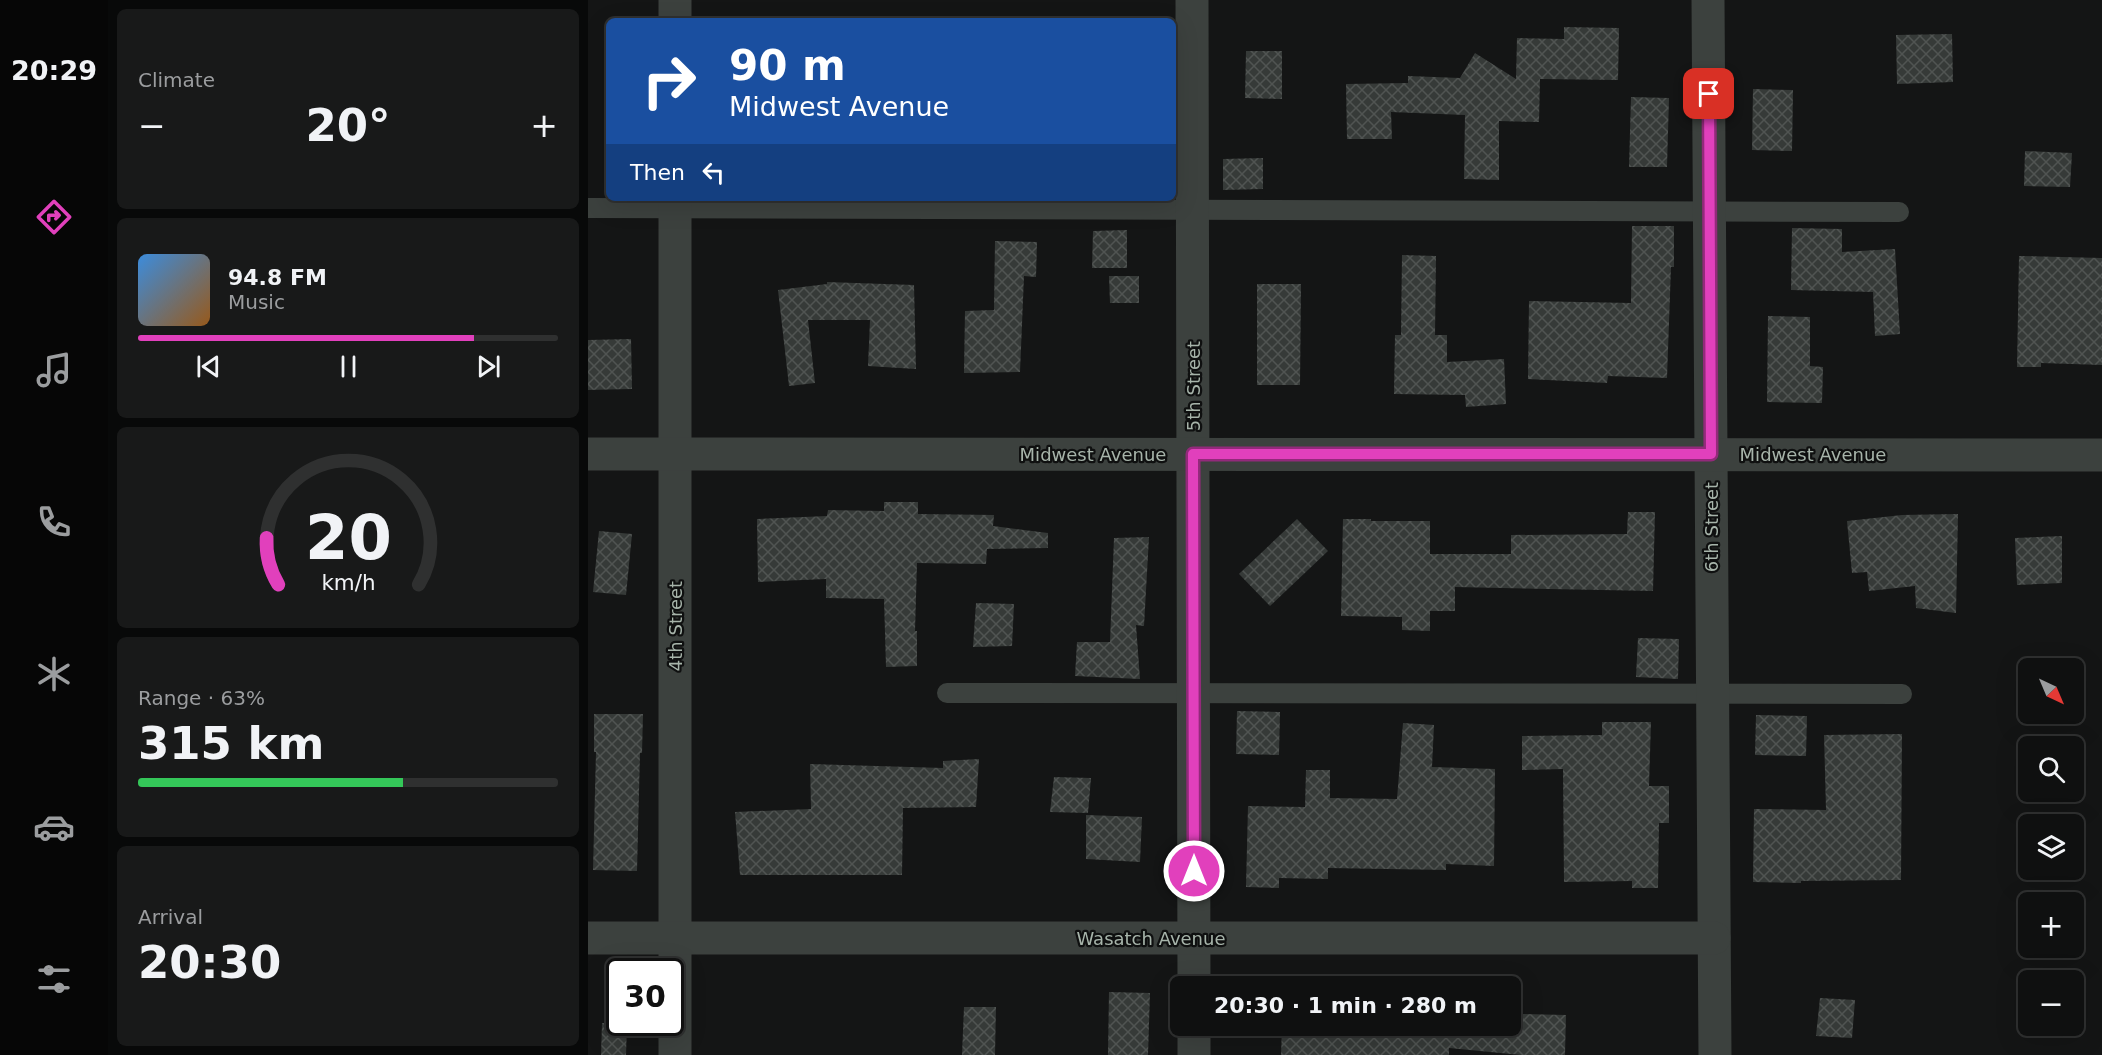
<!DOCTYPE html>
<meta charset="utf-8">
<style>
body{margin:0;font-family:"DejaVu Sans",sans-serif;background:#181919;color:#f1f3f6;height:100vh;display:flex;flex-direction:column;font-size:22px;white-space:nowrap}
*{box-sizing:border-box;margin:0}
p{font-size:20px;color:#9b9d9f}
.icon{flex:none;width:33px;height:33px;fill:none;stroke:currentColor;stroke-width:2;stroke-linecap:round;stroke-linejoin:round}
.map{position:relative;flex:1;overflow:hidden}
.details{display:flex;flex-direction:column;gap:9px;padding:9px;background:#080909;width:480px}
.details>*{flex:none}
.banner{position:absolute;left:18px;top:18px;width:570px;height:183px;border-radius:9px;box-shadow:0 6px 24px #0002,0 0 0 2px #2f3030;background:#1a4fa0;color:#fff;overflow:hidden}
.needle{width:39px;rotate:136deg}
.fabs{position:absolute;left:1430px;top:658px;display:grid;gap:12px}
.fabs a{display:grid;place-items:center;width:66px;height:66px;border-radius:9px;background:#0f1010;box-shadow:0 6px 24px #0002,0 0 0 2px #2f3030;font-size:30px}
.speed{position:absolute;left:18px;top:958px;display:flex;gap:12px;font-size:30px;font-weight:700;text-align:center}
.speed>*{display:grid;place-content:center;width:78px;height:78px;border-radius:50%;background:#0f1010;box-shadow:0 6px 24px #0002,0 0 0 2px #2f3030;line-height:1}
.speed .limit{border:3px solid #111;border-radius:9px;background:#fff;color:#111}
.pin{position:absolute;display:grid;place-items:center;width:51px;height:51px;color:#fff;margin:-26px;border-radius:12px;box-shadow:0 3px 9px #0006}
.me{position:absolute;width:66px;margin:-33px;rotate:0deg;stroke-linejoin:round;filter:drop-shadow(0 0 4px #0008)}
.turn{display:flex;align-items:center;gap:21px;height:126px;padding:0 24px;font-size:27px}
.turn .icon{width:78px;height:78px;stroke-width:2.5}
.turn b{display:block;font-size:42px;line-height:51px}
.then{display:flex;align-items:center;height:57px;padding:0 24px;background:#0003;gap:12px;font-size:22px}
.big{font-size:45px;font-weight:600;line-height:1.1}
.details .widget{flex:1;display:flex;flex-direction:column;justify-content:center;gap:9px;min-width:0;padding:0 21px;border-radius:9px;background:#181919}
.details .dial{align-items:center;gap:0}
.dial svg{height:156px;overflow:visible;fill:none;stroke:#2f3030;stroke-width:7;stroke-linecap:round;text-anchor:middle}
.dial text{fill:#f1f3f6;stroke:none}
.song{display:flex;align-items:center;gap:18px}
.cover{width:72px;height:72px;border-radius:9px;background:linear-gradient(135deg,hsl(210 70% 55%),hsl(30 70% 35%))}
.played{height:6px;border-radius:3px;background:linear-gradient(90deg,#e140bc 80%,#2f3030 80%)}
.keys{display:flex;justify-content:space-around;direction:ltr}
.heat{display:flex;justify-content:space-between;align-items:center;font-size:33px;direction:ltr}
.charge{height:9px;border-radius:4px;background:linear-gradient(90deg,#34c759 63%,#2f3030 0)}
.trip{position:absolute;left:582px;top:976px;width:351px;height:60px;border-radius:9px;background:#0f1010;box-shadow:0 6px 24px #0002,0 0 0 2px #2f3030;font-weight:600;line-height:60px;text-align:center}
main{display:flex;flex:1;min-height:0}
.tabs{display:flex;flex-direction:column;width:108px;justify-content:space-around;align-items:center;background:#060606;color:#9b9d9f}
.tabs .icon{width:42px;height:42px}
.tabs .on{color:#e140bc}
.tabs b{font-size:27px;color:#f1f3f6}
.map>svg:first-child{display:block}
.building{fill:url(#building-cross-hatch)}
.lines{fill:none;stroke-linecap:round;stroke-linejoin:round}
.lane{stroke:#3c413e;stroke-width:20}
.street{stroke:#3c413e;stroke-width:33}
.route-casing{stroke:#922a7a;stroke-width:15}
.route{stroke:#e140bc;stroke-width:10}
.labels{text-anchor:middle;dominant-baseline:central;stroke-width:4.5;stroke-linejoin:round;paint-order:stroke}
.street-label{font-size:18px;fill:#a7b4aa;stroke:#0f1010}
</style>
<main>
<nav class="tabs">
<b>20:29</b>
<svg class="icon on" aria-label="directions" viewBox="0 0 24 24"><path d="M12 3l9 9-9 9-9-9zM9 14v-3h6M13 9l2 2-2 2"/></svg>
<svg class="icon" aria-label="music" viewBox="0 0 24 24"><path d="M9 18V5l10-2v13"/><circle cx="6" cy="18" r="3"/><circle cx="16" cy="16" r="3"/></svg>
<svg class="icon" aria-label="phone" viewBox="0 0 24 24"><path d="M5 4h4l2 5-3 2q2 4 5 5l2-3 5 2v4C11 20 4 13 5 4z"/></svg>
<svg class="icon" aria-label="climate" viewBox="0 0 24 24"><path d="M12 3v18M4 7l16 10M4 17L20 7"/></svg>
<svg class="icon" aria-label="car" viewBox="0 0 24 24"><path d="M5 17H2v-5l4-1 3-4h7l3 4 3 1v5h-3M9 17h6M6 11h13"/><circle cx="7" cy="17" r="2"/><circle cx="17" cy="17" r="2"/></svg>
<svg class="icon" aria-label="filters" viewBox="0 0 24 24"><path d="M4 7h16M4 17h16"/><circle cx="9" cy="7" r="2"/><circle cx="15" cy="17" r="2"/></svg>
</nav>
<section class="details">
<div class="widget"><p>Climate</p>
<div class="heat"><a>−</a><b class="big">20°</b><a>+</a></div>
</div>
<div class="widget">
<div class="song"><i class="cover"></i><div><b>94.8 FM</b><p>Music</p></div></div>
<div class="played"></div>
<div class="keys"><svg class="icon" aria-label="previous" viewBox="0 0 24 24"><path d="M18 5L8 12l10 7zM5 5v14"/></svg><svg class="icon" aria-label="pause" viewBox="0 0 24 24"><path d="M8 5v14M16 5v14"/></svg><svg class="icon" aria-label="next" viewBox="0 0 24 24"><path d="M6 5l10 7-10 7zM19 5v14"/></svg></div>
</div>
<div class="widget dial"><svg viewBox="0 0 100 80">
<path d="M14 69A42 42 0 1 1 86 69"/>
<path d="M14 69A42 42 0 0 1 8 45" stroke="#e140bc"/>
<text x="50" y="56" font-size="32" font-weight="700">20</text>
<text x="50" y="72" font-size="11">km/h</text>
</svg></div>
<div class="widget"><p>Range · 63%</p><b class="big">315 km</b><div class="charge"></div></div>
<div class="widget"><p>Arrival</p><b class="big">20:30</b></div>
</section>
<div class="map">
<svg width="1514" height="1055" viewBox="0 0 1514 1055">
<defs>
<pattern id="building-cross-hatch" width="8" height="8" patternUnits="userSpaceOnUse" patternTransform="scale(1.5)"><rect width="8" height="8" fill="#363a38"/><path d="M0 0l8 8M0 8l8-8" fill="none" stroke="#505452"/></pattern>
</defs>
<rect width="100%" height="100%" fill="#141515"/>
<g class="building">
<polygon points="976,27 1031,28 1030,80 952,79 951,122 911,121 911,180 876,179 877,115 803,112 804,139 759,139 758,84 820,83 820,76 872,78 887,53 928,79 929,38 976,39"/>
<polygon points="1364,34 1365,82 1309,84 1308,35"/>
<polygon points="658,51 694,51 694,99 657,98"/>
<polygon points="1165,89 1205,90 1204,151 1164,150"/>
<polygon points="1043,97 1081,98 1079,167 1041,167"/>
<polygon points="1437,151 1484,153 1482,187 1436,186"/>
<polygon points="675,158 675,189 635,190 635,159"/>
<polygon points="1044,226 1086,226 1086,267 1083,267 1079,378 1020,376 1019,383 940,379 941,301 1043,303"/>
<polygon points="1204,228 1254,229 1254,252 1307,249 1312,334 1287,336 1285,292 1203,290"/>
<polygon points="539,230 539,268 504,268 505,231"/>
<polygon points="407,241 449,242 448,277 436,276 432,372 376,373 377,311 406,310"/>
<polygon points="814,255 848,256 847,335 859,335 859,362 916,359 918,404 878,407 877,395 806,394 807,335 813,335"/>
<polygon points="1431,256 1514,258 1514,365 1453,363 1453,367 1429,367"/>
<polygon points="521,276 551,276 551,303 522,303"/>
<polygon points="239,282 326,285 328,369 280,366 282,320 220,320 227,383 201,386 190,290 239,284"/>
<polygon points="669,284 713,284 712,385 669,385"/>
<polygon points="1180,316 1222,317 1222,366 1235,367 1234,403 1179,402"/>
<polygon points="43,339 44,389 0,390 0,340"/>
<polygon points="296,502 330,502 330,514 406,515 405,526 460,533 460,548 399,549 398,564 329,563 327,631 329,631 329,666 298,667 296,599 238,598 238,579 170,582 169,519 239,516 240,510 296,511"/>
<polygon points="1040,512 1067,512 1065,591 867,587 867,611 842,611 842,631 814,630 814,617 753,616 755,519 783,519 783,521 842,521 842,554 923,554 923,535 1039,534"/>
<polygon points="1370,514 1368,613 1328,608 1327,586 1281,591 1279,572 1264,573 1259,521 1314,515"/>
<polygon points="709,519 740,551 682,606 651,574"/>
<polygon points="11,531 44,534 38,595 5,592"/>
<polygon points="1474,536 1474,583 1429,585 1427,538"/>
<polygon points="561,537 556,626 548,625 552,679 487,676 489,642 522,642 526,538"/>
<polygon points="388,603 426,604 424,646 385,647"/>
<polygon points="1050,638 1091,639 1090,679 1048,677"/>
<polygon points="649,711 692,712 691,755 648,754"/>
<polygon points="6,714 55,714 54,753 52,753 49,871 5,870 8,752 6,752"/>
<polygon points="1168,715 1219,716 1218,756 1167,755"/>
<polygon points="1014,722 1063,722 1061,786 1081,786 1081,823 1071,823 1070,888 1044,888 1044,881 976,882 975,769 934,770 934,736 1014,735"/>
<polygon points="815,723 846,725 844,767 907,769 906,866 858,864 858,870 740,868 740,879 691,878 691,888 658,887 660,806 717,807 718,770 742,770 742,798 809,799"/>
<polygon points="1314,734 1313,880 1213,881 1213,883 1165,882 1166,809 1238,810 1236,735"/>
<polygon points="391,759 388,807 315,808 314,875 152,875 147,812 223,809 222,764 355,768 355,761"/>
<polygon points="466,777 503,778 500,813 462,812"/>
<polygon points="498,815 554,817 552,862 498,859"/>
<polygon points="521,992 562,993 560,1055 520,1055"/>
<polygon points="1232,998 1267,1000 1264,1038 1228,1036"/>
<polygon points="376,1007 408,1007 407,1055 374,1055"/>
<polygon points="933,1014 978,1015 977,1055 933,1055 861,1048 861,1055 693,1055 694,1026 933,1026"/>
<polygon points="14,1023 39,1023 38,1055 13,1055"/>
</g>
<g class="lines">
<g class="lane">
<polyline points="0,208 1311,212"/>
<polyline points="359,693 1314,694"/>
</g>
<g class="street">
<polyline points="87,0 87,21"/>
<polyline points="604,0 606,987"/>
<polyline points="1120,0 1127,1055"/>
<polyline points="87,198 87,1055"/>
<polyline points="0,454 1514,455"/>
<polyline points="0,938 1126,938"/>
<polyline points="606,1026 606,1055"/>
</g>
</g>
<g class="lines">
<g class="route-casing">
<polyline id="route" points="606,871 605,454 1123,454 1121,94"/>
</g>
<use href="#route" class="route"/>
</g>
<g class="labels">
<g class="street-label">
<text transform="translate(605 386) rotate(-90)">5th Street</text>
<text x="505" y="454">Midwest Avenue</text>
<text x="1225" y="454">Midwest Avenue</text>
<text transform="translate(1123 527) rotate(-90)">6th Street</text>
<text transform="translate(87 626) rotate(-90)">4th Street</text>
<text x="563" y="938">Wasatch Avenue</text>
</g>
</g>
</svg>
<div class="fabs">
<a><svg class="needle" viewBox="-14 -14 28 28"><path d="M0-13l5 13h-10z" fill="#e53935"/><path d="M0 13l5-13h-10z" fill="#9b9d9f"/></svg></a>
<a><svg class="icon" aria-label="search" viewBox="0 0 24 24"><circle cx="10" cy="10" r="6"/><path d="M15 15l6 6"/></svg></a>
<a><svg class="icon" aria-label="layers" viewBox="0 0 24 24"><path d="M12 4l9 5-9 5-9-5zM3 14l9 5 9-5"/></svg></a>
<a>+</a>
<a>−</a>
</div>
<div class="speed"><div class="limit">30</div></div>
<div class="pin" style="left:1121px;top:94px;background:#d93025"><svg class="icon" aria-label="arrive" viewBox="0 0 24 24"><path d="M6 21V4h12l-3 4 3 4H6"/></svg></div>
<svg class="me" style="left:606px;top:871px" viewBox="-20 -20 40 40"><circle r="17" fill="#e140bc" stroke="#fff" stroke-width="3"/><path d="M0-11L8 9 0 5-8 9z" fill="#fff"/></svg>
<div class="trip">20:30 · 1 min · 280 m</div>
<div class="banner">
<div class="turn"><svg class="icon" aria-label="right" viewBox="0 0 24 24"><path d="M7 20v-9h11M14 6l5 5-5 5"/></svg><div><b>90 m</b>Midwest Avenue</div></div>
<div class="then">Then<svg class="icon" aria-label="left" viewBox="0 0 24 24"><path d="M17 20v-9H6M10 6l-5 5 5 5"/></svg></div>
</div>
</div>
</main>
